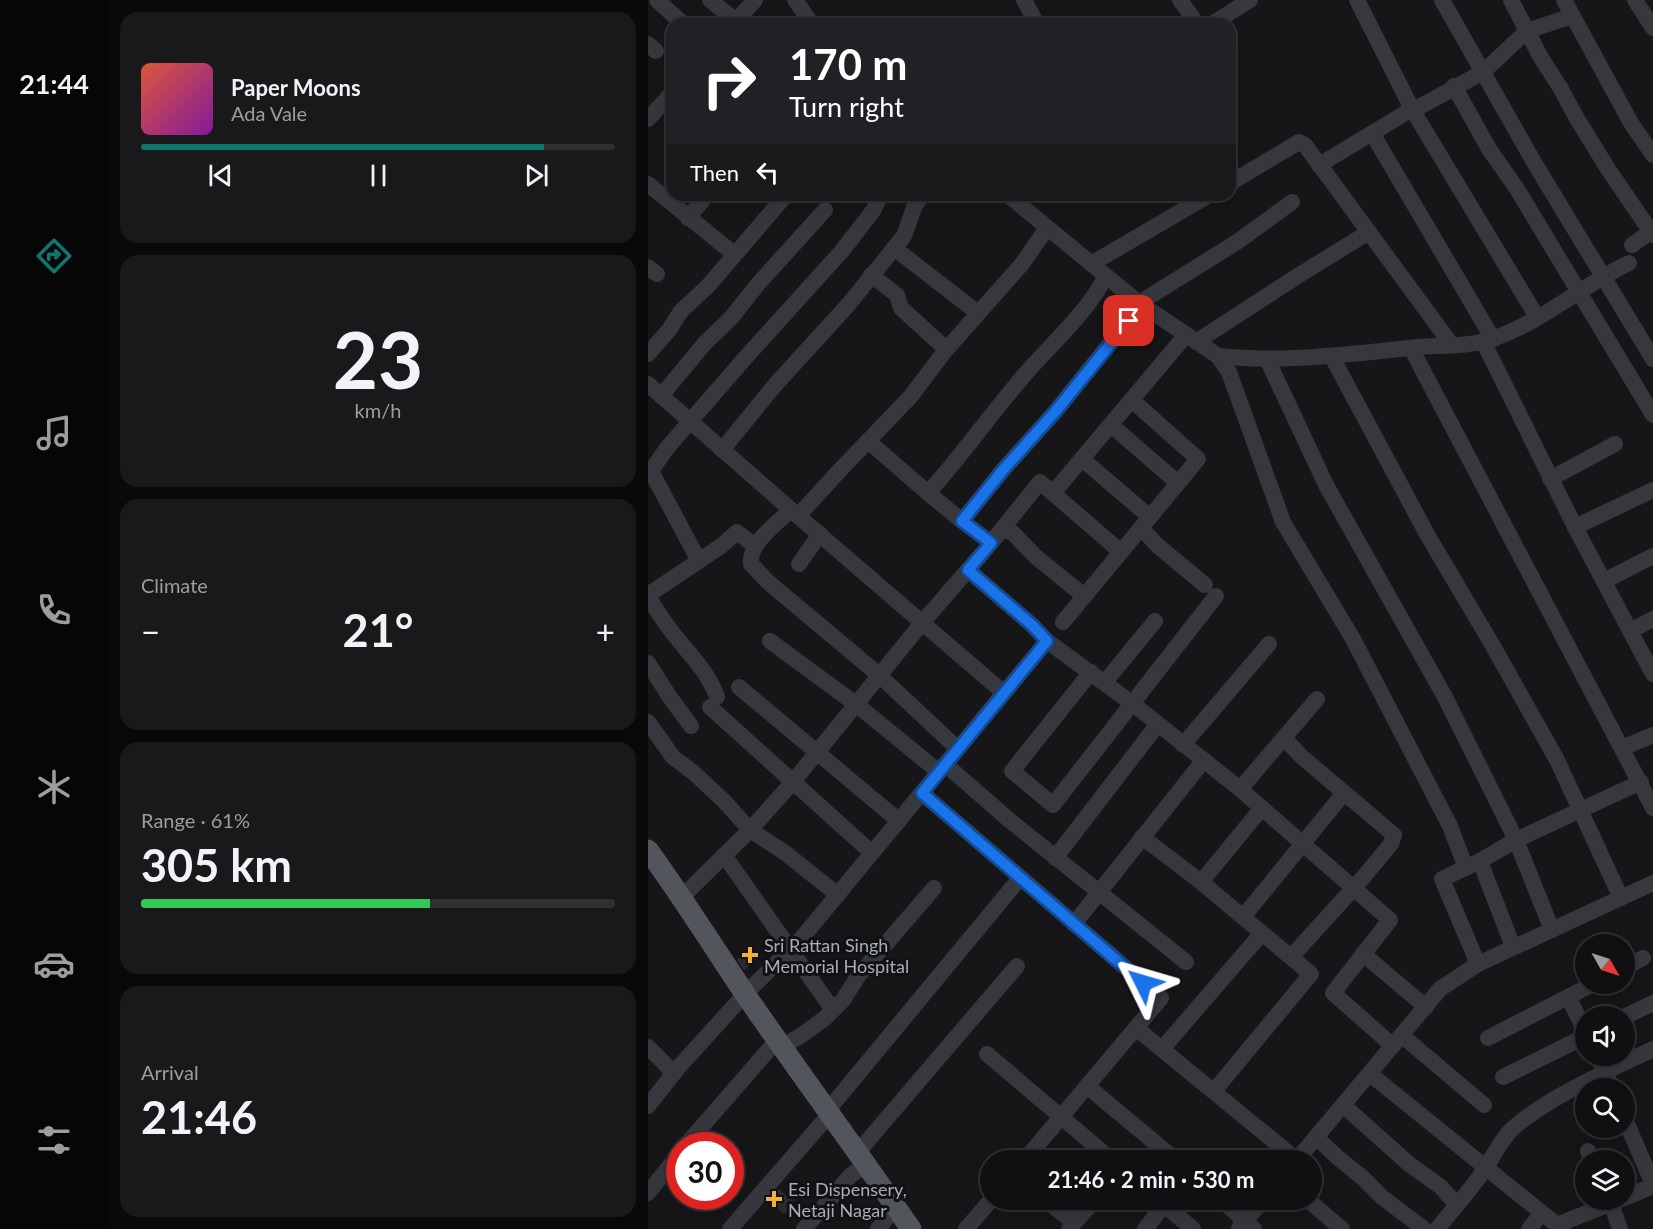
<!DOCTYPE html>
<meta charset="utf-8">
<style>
body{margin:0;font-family:Lato,sans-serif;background:#19191b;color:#f1f3f6;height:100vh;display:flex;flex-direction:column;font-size:22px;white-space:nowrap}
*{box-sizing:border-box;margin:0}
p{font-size:20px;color:#9c9d9f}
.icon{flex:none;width:33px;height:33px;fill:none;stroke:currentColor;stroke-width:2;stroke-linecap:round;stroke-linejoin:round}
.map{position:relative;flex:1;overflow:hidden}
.side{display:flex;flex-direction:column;gap:12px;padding:12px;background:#09090a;width:540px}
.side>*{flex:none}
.guide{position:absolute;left:18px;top:18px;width:570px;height:183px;border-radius:18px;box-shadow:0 6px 24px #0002,0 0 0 2px #303032;background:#202124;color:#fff;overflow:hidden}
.needle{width:39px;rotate:129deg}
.fabs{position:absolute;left:927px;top:934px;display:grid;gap:12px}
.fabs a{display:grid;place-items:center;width:60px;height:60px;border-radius:50%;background:#101012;box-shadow:0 6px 24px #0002,0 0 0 2px #303032;font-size:30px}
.speed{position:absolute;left:18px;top:1132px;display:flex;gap:12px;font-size:30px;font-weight:700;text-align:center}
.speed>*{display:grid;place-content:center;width:78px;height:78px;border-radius:50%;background:#101012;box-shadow:0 6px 24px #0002,0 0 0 2px #303032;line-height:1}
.speed .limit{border:9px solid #d22;background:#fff;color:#111}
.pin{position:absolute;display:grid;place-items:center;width:51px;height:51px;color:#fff;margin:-26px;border-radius:12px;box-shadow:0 3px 9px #0006}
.me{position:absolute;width:66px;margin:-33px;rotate:310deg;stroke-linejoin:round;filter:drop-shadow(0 0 4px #0008)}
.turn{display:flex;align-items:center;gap:21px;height:126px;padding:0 24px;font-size:27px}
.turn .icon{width:78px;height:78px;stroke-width:2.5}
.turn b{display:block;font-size:42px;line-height:51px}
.then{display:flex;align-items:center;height:57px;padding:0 24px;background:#0003;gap:12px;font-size:22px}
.big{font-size:45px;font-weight:700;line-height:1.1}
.side .card{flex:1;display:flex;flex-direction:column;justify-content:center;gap:9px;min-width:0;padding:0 21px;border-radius:18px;background:#19191b}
.side .dial{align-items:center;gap:0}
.dial b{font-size:78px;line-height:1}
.song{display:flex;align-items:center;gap:18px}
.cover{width:72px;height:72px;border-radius:9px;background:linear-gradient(135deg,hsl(10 70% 55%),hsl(290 70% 35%))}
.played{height:6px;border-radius:3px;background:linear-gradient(90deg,#0f766e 85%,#303032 85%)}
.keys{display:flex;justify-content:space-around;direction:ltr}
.heat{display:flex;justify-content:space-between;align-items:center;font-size:33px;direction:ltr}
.charge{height:9px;border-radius:4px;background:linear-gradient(90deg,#34c759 61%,#303032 0)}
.trip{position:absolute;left:332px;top:1150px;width:342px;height:60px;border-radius:30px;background:#101012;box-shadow:0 6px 24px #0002,0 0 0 2px #303032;font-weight:700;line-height:60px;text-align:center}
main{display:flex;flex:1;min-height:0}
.tab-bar{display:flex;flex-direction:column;width:108px;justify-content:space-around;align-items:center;background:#060607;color:#9c9d9f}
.tab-bar .icon{width:42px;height:42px}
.tab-bar .current{color:#0f766e}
.tab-bar b{font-size:27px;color:#f1f3f6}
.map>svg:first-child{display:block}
.building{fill:#29292c;stroke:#303034;stroke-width:1.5}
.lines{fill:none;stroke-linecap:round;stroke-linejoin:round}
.minor{stroke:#37383d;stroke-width:16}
.major{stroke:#53555c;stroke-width:21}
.route-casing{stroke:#114b97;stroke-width:15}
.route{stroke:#1a73e8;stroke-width:10}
.poi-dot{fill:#f2b134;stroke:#111113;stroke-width:2}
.labels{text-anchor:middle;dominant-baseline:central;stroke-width:6;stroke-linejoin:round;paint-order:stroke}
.poi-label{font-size:18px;fill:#a8adb8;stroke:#111113;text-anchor:start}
</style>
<main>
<nav class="tab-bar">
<b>21:44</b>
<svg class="icon current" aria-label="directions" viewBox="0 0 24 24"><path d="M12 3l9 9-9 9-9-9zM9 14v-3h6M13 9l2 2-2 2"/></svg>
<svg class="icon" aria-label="music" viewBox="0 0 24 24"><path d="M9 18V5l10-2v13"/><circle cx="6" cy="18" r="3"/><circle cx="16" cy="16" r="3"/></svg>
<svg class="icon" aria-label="phone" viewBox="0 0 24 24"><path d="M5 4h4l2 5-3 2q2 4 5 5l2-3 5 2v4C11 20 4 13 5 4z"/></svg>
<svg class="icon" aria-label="climate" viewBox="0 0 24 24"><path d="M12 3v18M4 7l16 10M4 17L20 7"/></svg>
<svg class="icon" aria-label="car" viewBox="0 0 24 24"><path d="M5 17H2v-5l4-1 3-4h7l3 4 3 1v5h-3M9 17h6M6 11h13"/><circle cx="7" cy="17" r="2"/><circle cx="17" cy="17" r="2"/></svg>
<svg class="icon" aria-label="filters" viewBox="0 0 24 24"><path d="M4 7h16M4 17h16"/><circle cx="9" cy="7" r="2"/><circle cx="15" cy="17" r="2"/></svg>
</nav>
<section class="side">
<div class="card">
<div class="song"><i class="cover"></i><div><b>Paper Moons</b><p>Ada Vale</p></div></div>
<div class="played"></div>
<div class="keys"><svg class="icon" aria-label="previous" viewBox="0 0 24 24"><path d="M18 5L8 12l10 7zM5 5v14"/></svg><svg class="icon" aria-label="pause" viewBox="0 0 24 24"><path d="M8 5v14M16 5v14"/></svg><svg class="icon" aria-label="next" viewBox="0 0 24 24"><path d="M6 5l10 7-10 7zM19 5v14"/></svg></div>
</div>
<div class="card dial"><b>23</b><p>km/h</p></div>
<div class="card"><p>Climate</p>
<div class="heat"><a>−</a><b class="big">21°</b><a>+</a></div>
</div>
<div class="card"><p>Range · 61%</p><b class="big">305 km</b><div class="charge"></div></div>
<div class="card"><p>Arrival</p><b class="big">21:46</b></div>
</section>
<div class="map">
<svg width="1005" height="1229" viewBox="0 0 1005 1229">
<rect width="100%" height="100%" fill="#161618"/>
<g class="building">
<polygon points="102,950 108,958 96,969 90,960"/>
<polygon points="130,1190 145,1202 136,1213 120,1201"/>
</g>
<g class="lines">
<g class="minor">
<polyline points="9,0 35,24"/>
<polyline points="62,0 88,21"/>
<polyline points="147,0 164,24"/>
<polyline points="376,0 389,24"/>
<polyline points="532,0 549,24"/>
<polyline points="709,0 764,109 889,317"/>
<polyline points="794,0 887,164 1005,359"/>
<polyline points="863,0 892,56 913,89 928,117 960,169 1005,235"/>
<polyline points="916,0 983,123 1005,155"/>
<polyline points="987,0 1005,28"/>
<polyline points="85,24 107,0"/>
<polyline points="564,24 602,0"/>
<polyline points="0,44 8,51"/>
<polyline points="806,86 841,149 869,189 1005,415"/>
<polyline points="0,119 24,93"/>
<polyline points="724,133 845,339"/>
<polyline points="671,165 764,109 775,105 835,72 879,31 924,16"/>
<polyline points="582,183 651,142 657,145 803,344"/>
<polyline points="0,184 86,254"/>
<polyline points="360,195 491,303 570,356 581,372 635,522 705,639 802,826 818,868"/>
<polyline points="40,218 59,195"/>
<polyline points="984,245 1005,230"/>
<polyline points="246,248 330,313"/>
<polyline points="443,264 561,195"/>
<polyline points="0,267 9,274"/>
<polyline points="223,275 249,295 253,308 298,349"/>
<polyline points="491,303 589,242 644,202"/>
<polyline points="835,341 927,527"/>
<polyline points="548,342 648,277 721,232"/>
<polyline points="763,348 1005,808"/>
<polyline points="0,354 21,330 33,311 60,286 138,195"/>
<path d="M570 356C637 363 703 354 770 347 794 345 823 347 847 338 895 321 935 285 981 263"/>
<polyline points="684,357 780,536 845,646 909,760 973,898"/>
<polyline points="619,359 678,485 797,697 868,840 904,930"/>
<polyline points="0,384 150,516 356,693"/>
<polyline points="13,396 57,343 83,318 110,284 177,210"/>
<polyline points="463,425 530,483"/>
<polyline points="74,450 127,385 200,305 256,236 267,205 275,195"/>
<polyline points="434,459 502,517"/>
<polyline points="902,479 967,444"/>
<polyline points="1005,490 927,527 1005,674"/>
<polyline points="280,493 220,441 263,396 297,351 374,264 399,228"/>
<polyline points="405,493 538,335"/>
<path d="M143 510C129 523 100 544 103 564L120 582 231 675 310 749"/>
<polyline points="150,516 192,470 220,441"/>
<path d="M314 521 280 493C315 454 345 411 379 372 401 347 446 305 457 276"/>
<polyline points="493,528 510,546 557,585"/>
<polyline points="354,529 365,533 387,556 436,596"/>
<polyline points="343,543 314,521 355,470 407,412 493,305"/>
<polyline points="51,561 3,471 19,448 98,357 193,252 225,211 233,195"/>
<polyline points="151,564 172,534"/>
<polyline points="320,570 384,625 399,641 485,704 592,789 742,920 685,993 745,1046"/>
<polyline points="956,581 1005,556"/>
<polyline points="0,595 73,546 89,532 107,546"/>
<path d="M0 597C8 608 15 621 24 632 40 653 60 671 69 697"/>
<polyline points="415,622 550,459 485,401"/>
<polyline points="982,631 1005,619"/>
<polyline points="122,641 209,705 291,772"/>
<polyline points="0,663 21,696 43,726"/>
<polyline points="443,672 364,771 405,805 568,596"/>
<polyline points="457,682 507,621"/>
<polyline points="91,687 251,821"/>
<polyline points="62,707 224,853"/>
<polyline points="0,722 25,757 46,773 77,802 102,830 136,852 190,895"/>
<polyline points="636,738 654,757 746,835 743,844 713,880 643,957"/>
<polyline points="535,745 621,644"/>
<polyline points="974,748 1005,735"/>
<polyline points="297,764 360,819 538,962"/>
<polyline points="592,789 669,699"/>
<polyline points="274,793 513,998 376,1161"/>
<polyline points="494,837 553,882 663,974 566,1091"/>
<polyline points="76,855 185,1010"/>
<polyline points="407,858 510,724"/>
<polyline points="832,861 865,947"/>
<polyline points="553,882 614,808"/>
<polyline points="34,897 102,830 144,783 274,623 338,549 392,482 473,552"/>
<polyline points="595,917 696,793"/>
<polyline points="426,924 556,760"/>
<polyline points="715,954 778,1007"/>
<polyline points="830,964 794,879 832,861 868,840 993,782"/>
<polyline points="976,968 995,958"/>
<polyline points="920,997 938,1032"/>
<polyline points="976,1017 1005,1003"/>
<polyline points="488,1028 649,1160"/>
<polyline points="840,1038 945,984"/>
<polyline points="752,1039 758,1039 836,1105"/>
<polyline points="135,1046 154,1035 177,1018 195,1000 211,975 286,888"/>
<polyline points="0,1047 26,1073"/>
<polyline points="514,1049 614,933"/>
<polyline points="339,1054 465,1161"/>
<polyline points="949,1056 965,1089"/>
<polyline points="722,1074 914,1229"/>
<polyline points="855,1077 938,1036"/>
<polyline points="439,1086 529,1161"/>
<polyline points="695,1105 761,1164 793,1187 808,1204"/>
<polyline points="0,1106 29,1069 97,994 153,939 399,641"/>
<polyline points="180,1110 372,878"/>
<polyline points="976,1117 1005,1184"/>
<polyline points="668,1137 689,1157 715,1178 734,1197 776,1229"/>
<polyline points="37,1146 130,1039"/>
<polyline points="940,1151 944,1161"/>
<polyline points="210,1152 369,966"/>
<polyline points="648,1161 792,989 830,964 1005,883"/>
<polyline points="0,1193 32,1153"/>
<polyline points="976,1198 1005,1186"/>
<polyline points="398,1200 426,1223 421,1229"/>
<polyline points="510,1200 545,1229"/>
<polyline points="573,1200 606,1229"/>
<polyline points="660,1200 694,1229"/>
<polyline points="962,1200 972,1229"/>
<polyline points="426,1223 446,1201"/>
<polyline points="909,1225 971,1200"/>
<polyline points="591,1228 615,1200"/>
<polyline points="82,1229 174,1123 186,1118"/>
<polyline points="156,1229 203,1175 219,1164"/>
<polyline points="230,1229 248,1207"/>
<polyline points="318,1229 343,1200"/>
<polyline points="497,1229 516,1205"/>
<path d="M789 1229C805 1209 824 1189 838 1167 847 1154 852 1141 864 1129 900 1097 962 1070 1005 1049"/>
<polyline points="881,1229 894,1213"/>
</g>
<path class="major" d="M0 850C34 897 65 946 97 994 151 1073 209 1150 263 1229"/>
</g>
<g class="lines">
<g class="route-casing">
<polyline id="route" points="481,321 407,412 355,470 314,521 343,543 320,570 384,625 399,641 274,793 495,983"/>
</g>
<use href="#route" class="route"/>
</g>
<g class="poi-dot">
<path d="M99 946h6v6h6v6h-6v6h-6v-6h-6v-6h6z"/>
<path d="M123 1190h6v6h6v6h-6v6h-6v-6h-6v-6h6z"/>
</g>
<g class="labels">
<g class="poi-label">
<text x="116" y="945">Sri Rattan Singh<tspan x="116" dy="21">Memorial Hospital</tspan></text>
<text x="140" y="1189">Esi Dispensery,<tspan x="140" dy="21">Netaji Nagar</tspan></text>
</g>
</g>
</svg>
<div class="fabs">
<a><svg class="needle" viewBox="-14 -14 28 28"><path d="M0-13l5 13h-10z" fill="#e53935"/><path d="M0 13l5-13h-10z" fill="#9c9d9f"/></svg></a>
<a><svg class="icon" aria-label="sound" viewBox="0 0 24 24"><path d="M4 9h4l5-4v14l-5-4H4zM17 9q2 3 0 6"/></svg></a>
<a><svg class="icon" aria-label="search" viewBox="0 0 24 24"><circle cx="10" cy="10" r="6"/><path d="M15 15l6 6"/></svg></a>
<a><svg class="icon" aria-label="layers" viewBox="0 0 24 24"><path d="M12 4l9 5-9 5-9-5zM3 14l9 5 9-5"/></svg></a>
</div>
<div class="speed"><div class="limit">30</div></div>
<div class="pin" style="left:481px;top:321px;background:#d93025"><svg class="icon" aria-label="arrive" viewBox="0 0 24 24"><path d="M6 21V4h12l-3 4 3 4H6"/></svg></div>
<svg class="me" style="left:495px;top:983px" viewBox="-20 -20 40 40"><path d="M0-17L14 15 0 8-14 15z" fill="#1a73e8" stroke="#fff" stroke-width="4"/></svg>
<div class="trip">21:46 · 2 min · 530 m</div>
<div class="guide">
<div class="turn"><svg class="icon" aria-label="right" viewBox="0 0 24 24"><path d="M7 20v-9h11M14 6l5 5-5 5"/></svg><div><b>170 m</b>Turn right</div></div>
<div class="then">Then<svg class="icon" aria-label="left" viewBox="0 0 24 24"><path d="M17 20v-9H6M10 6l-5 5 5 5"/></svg></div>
</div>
</div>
</main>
